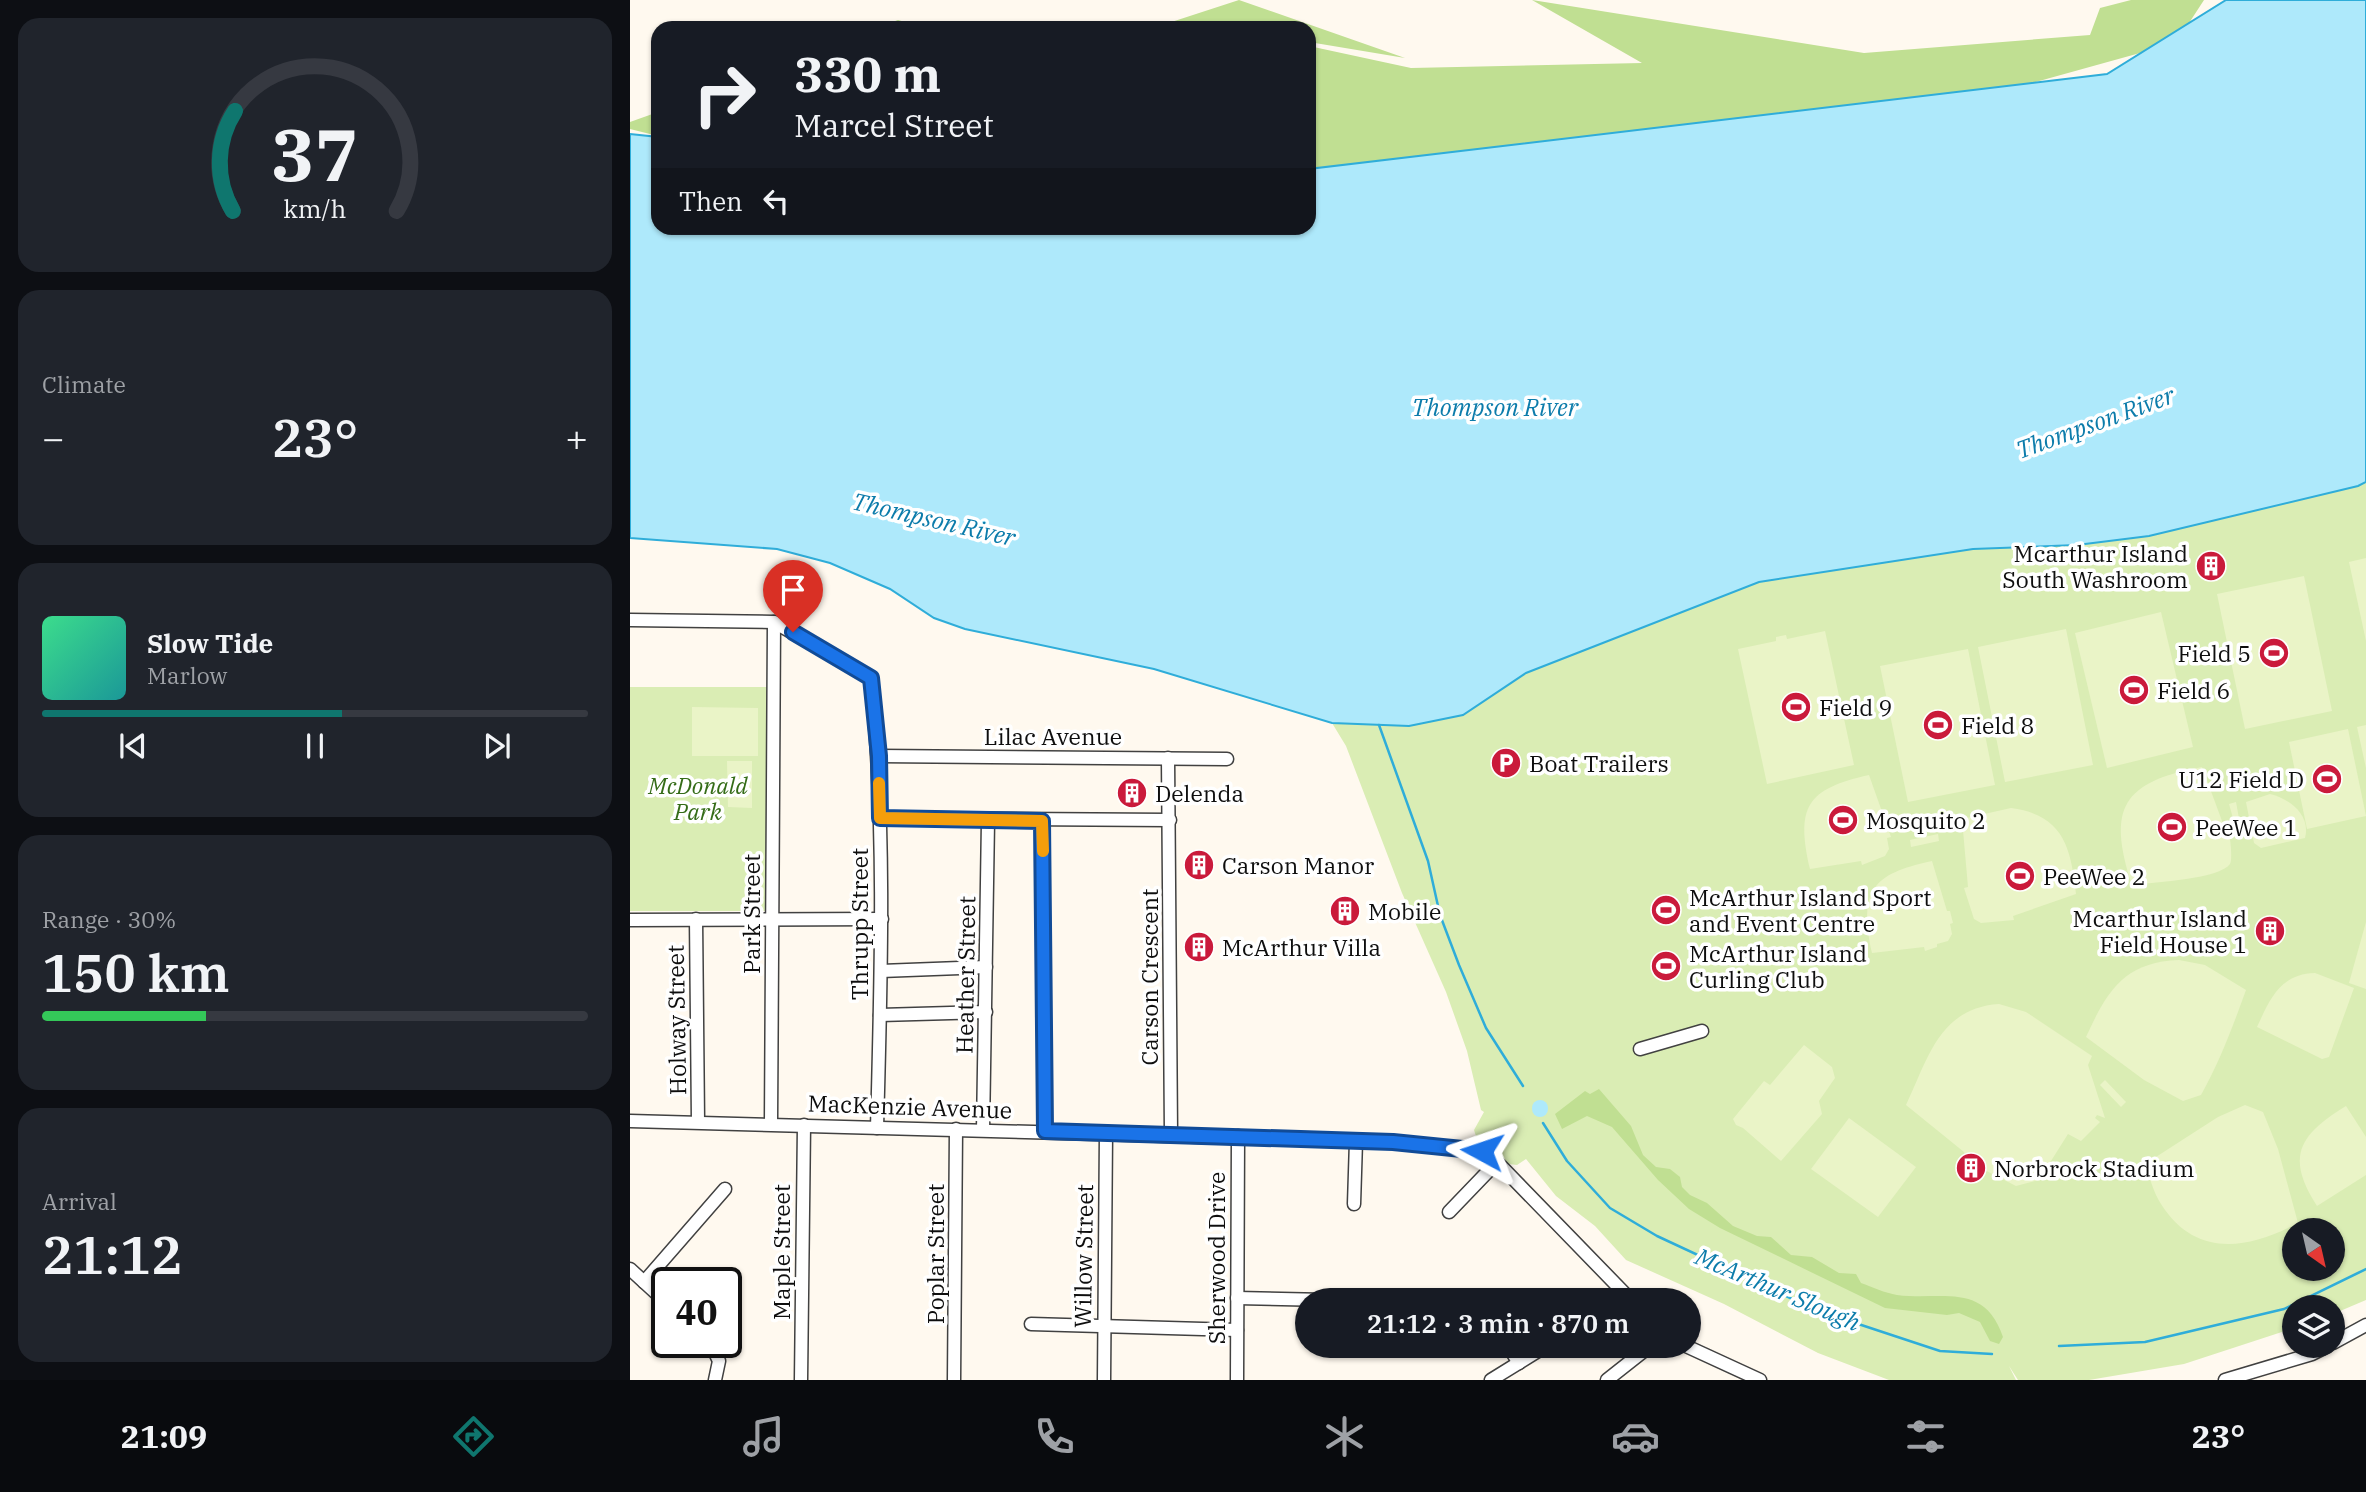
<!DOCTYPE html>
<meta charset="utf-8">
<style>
body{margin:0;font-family:"IBM Plex Serif",serif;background:#20242c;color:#f1f3f6;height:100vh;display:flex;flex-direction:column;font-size:26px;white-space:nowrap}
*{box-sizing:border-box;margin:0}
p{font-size:23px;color:#9ea1a6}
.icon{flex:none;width:38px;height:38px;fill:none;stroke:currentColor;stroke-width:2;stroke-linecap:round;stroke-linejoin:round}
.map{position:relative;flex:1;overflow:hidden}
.side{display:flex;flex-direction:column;gap:18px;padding:18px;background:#0d0f14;width:630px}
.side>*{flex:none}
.top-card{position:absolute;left:21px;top:21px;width:665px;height:214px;border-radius:21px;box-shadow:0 2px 5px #0004;background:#171b24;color:#f1f3f6;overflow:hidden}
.needle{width:46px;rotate:146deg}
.controls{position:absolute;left:1652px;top:1218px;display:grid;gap:14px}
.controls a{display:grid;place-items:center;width:63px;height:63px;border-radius:50%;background:#171b24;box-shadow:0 2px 5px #0004;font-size:35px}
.speed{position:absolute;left:21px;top:1267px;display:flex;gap:14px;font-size:35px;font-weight:700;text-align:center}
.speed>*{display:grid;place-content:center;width:91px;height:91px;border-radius:50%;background:#171b24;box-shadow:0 2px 5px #0004;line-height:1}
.speed .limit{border:4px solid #111;border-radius:10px;background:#fff;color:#111}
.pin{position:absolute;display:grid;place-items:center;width:60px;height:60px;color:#fff;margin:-72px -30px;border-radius:50% 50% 50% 0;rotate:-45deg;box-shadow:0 0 7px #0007}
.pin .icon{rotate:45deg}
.me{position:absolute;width:77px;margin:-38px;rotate:275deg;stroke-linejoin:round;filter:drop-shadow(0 0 5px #0008)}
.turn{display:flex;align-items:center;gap:24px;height:147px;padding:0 28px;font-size:32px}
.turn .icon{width:91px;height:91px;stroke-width:2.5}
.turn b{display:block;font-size:49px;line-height:60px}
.then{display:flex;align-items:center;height:66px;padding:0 28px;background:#0003;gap:14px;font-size:26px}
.big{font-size:52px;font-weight:600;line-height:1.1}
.side .widget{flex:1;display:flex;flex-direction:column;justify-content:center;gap:10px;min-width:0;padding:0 24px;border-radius:21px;background:#20242c}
.side .dial{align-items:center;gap:0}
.dial svg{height:182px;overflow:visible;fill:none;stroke:#363941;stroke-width:7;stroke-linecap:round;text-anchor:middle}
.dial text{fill:#f1f3f6;stroke:none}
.song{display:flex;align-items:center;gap:21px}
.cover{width:84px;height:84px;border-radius:10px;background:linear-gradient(135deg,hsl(150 70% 55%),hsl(180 70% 35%))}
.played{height:7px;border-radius:4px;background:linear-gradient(90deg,#0f766e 55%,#363941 55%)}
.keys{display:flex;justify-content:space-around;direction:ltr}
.heat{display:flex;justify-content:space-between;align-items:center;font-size:38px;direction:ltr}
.charge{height:10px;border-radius:5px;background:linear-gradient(90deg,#34c759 30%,#363941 0)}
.trip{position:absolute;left:665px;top:1288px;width:406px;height:70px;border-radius:35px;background:#171b24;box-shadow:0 2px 5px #0004;font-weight:600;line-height:70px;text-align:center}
.tab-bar{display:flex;height:112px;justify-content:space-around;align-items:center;background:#090b0e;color:#9ea1a6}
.tab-bar .icon{width:49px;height:49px}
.tab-bar .selected{color:#0f766e}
.tab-bar b{font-size:32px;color:#f1f3f6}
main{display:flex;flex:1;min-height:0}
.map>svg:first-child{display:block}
.green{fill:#daedb4;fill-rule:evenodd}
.forest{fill:#c0df92}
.pitch{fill:#eaf4c7}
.water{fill:#aee9fb;stroke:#2fadd9;stroke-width:2}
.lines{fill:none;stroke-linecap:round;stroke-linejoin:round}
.stream{stroke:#2fadd9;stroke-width:2.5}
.river{stroke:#aee9fb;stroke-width:16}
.minor-casing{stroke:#414141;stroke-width:15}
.minor{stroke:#fff;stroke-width:12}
.route-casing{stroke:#114b97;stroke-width:18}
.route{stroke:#1a73e8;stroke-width:12}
.slow{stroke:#f59e0b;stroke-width:12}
.labels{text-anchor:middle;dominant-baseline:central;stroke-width:7;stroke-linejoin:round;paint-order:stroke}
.poi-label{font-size:23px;fill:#0e0e0e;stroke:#fff;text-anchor:start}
.street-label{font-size:23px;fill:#0e0e0e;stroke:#fff}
.park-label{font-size:23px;font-style:italic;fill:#356c18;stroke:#fff}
.water-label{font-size:24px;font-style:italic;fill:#0c7cab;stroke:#fff}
</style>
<main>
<section class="side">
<div class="widget dial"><svg viewBox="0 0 100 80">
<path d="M14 69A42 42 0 1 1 86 69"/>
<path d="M14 69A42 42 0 0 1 15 25" stroke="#0f766e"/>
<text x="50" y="56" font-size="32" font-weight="700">37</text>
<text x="50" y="72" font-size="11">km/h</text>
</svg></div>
<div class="widget"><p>Climate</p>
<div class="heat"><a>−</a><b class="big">23°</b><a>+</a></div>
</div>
<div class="widget">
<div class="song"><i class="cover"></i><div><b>Slow Tide</b><p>Marlow</p></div></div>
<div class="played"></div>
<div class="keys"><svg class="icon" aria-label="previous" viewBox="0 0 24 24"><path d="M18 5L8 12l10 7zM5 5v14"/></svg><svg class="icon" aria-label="pause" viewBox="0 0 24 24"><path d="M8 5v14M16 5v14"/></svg><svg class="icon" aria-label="next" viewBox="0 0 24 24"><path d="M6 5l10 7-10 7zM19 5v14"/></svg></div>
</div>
<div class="widget"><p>Range · 30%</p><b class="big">150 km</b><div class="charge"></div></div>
<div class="widget"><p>Arrival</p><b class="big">21:12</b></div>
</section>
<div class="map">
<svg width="1736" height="1380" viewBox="0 0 1736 1380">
<rect width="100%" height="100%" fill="#fff9ef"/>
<g class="green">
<path d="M1736 482V1300L1703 1314V1307H1664V1328L1554 1364 1459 1380H1388L1379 1366 1386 1380H1259L1188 1353 1094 1304 996 1260 965 1226 926 1196 896 1159 887 1165 854 1161 844 1130 854 1112 851 1110 837 1051 816 992 772 893 716 746 702 723 779 726 833 715 896 673 1129 582 1343 549 1447 545 1519 536ZM1664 1230H1703V1269H1664Z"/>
<polygon points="0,687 138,687 135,911 0,911"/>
</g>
<g class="forest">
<polygon points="609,0 775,58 679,42 679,28 523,28"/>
<polygon points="902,0 1234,53 1460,35 1470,8 1501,0 1574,0 1546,43 1344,99 679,204 679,46 781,68 1012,63"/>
<polygon points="268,20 296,28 246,28"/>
<polygon points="28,112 28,136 0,129 0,122"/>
<path d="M969 1089 1001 1126 1013 1155 1026 1167 1040 1169 1050 1177 1052 1187 1060 1195 1077 1203 1103 1226 1127 1236 1141 1237 1161 1255 1182 1257 1209 1273 1226 1274 1231 1283C1242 1287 1255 1293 1267 1295 1311 1301 1354 1281 1373 1337L1369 1344 1360 1341 1350 1322 1329 1313 1317 1315 1255 1308 1090 1228 1059 1209 1028 1180 982 1127 957 1116 932 1129 925 1114 955 1091 960 1094Z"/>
</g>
<g class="pitch">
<polygon points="1736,558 1736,641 1719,562"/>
<polygon points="1674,576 1702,711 1615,729 1587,594"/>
<polygon points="1531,612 1563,747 1477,768 1445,633"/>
<polygon points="1436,629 1463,765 1375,782 1348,647"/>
<polygon points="1195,631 1224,765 1137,784 1108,649 1146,641 1146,637 1156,635 1157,639"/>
<polygon points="1338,649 1365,785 1278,802 1250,666"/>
<polygon points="62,707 128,708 128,756 62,756"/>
<polygon points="1736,725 1736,768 1727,727"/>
<polygon points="1718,729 1736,816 1677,829 1659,742"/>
<polygon points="97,761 122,761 122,808 98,807"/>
<path d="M1572 767 1595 829H1598C1600 834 1603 860 1600 864 1589 879 1527 882 1502 885 1477 808 1492 782 1572 767Z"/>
<path d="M1239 775 1261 837 1257 838 1259 849 1255 856 1232 865 1231 861 1180 869C1166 807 1176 789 1239 775Z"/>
<path d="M1640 794C1660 799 1681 815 1675 838L1631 848 1624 843 1616 802Z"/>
<polygon points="1606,802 1612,835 1608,836 1599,804"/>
<path d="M1381 808C1434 815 1441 848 1446 894L1383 916 1384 920 1351 923 1344 919 1334 888 1338 887 1332 819Z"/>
<polygon points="1308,834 1309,841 1281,847 1280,840"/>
<path d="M1302 861 1317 911H1320L1323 923 1320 924 1322 934 1318 941 1307 944V947L1295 951 1294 947 1242 953C1229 891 1241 874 1302 861Z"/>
<polygon points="1736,922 1736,989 1719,983"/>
<path d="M1549 960 1575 965 1616 990C1603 1026 1590 1061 1571 1095L1553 1101 1514 1080 1456 1037C1477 991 1494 962 1549 960Z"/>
<path d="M1685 973 1724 988 1699 1057 1692 1059 1627 1027C1640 999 1650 974 1685 973Z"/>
<path d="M1369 1004 1396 1012 1462 1056 1458 1065 1475 1118 1467 1115 1465 1118 1470 1122 1451 1141 1438 1134 1409 1180 1386 1186 1337 1161 1334 1152 1276 1105C1298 1059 1309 1008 1369 1004Z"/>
<polygon points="1174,1045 1202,1067 1205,1078 1189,1101 1192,1114 1151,1161 1113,1128 1106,1125 1103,1119 1134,1081 1140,1085"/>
<polygon points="1475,1080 1496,1102 1491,1107 1470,1085"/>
<path d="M1615 1105 1633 1112 1648 1149 1668 1223C1619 1249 1566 1259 1531 1204 1523 1192 1520 1177 1515 1164L1588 1117Z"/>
<path d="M1716 1106 1736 1137V1175L1687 1206C1654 1155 1671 1134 1716 1106Z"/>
<polygon points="1219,1118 1286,1167 1248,1217 1181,1169"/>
</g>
<polygon class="water" points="1596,0 1736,0 1736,482 1728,486 1519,536 1447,545 1343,549 1129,582 896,673 833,715 779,726 702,723 524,669 335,629 304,618 260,589 200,563 147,549 0,538 0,134 28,137 28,228 679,228 679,169 1477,74"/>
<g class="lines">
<g class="stream">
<polyline points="749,725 798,861 810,915 829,965 856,1028 893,1086"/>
<polyline points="913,1123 937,1161 980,1208 1027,1236 1186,1310 1310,1351 1362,1354"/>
<polyline points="1429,1346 1515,1342 1654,1309 1736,1269"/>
</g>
<polyline class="river" points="910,1108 910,1109"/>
<g class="minor-casing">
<g id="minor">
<path d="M0 620 144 622 241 678C256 828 251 978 247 1128"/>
<polyline points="249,756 597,759"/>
<polyline points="538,758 541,1134"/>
<polyline points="250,818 540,820"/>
<polyline points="412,821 415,1131"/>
<polyline points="66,919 68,1121"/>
<polyline points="0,920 252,919"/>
<polyline points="251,971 356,967"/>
<polyline points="250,1015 356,1012"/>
<polyline points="1010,1049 1072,1031"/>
<polyline points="0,1121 763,1142 852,1151 867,1162 1001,1300"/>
<polyline points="141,1123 144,622"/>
<polyline points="353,1130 358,821"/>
<polyline points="724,1204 726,1141"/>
<polyline points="819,1212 867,1162"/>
<polyline points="0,1269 37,1303"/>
<polyline points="14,1282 95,1189"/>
<polyline points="607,1298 697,1300"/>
<polyline points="401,1324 607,1330"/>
<polyline points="80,1342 89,1361 85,1380"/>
<polyline points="1703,1343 1736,1325"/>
<polyline points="878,1346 889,1363"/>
<polyline points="1056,1346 1130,1380"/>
<polyline points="171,1380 174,1125"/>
<polyline points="324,1380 326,1129"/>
<polyline points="474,1380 476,1132"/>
<polyline points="607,1380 608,1136"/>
<polyline points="861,1380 916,1346"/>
<polyline points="977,1380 1020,1346"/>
<polyline points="1595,1380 1682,1354 1698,1346"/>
</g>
</g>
<use href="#minor" class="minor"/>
</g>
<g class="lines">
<g class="route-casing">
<polyline id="route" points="163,632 241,678 249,756 250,818 412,821 415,1131 763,1142 852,1151"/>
</g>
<use href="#route" class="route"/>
<polyline class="slow" points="249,783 250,818 412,821 413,851"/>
</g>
<defs>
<g id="building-disc" transform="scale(1.575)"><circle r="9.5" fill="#ca1a3b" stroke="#fff"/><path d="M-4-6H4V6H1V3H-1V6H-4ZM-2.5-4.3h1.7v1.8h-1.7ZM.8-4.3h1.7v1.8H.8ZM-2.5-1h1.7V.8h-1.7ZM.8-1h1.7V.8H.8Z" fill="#fff"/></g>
<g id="stadium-disc" transform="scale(1.575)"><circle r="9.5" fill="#ca1a3b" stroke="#fff"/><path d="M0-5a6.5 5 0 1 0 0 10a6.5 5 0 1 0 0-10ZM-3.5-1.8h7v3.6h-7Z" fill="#fff"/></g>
<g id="parking-disc" transform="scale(1.575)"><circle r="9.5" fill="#ca1a3b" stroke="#fff"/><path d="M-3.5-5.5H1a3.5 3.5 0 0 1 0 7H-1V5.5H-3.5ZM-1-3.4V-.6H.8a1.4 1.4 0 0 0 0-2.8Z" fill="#fff"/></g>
</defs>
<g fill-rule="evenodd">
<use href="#building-disc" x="1581" y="566"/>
<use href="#stadium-disc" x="1644" y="653"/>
<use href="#stadium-disc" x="1504" y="690"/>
<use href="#stadium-disc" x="1166" y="707"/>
<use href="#stadium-disc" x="1308" y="725"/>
<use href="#parking-disc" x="876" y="763"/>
<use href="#stadium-disc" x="1697" y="779"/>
<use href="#building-disc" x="502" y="793"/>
<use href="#stadium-disc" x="1213" y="820"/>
<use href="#stadium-disc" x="1542" y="827"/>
<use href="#building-disc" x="569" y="865"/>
<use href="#stadium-disc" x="1390" y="876"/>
<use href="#stadium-disc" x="1036" y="910"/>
<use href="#building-disc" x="715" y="911"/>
<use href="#building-disc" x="1640" y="931"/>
<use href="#building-disc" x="569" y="947"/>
<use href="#stadium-disc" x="1036" y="966"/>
<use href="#building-disc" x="1341" y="1168"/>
</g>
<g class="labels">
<g class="poi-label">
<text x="1558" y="553" text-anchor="end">Mcarthur Island<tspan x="1558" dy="26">South Washroom</tspan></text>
<text x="1621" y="653" text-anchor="end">Field 5</text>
<text x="1527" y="690">Field 6</text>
<text x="1189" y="707">Field 9</text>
<text x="1331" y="725">Field 8</text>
<text x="899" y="763">Boat Trailers</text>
<text x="1674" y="779" text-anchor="end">U12 Field D</text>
<text x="525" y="793">Delenda</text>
<text x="1236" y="820">Mosquito 2</text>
<text x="1565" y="827">PeeWee 1</text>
<text x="592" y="865">Carson Manor</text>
<text x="1413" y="876">PeeWee 2</text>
<text x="1059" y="897">McArthur Island Sport<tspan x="1059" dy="26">and Event Centre</tspan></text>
<text x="738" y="911">Mobile</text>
<text x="1617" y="918" text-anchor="end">Mcarthur Island<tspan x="1617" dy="26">Field House 1</tspan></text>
<text x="592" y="947">McArthur Villa</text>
<text x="1059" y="953">McArthur Island<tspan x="1059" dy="26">Curling Club</tspan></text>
<text x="1364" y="1168">Norbrock Stadium</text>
</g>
<g class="street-label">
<text x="423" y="736">Lilac Avenue</text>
<text transform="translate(121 914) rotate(-90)">Park Street</text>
<text transform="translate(229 924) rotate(-90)">Thrupp Street</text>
<text transform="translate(335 975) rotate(-89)">Heather Street</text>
<text transform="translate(519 977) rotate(-90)">Carson Crescent</text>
<text transform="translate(46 1020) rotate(-91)">Holway Street</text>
<text transform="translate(280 1106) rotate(2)">MacKenzie Avenue</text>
<text transform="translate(151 1252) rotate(-90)">Maple Street</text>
<text transform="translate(305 1254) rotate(-90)">Poplar Street</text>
<text transform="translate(453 1256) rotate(-89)">Willow Street</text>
<text transform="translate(586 1258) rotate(-90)">Sherwood Drive</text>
</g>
<g class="park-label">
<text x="68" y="785">McDonald<tspan x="68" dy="26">Park</tspan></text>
</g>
<g class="water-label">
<text x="865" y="407">Thompson River</text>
<text transform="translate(1465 422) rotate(-20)">Thompson River</text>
<text transform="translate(304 519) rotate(13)">Thompson River</text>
<text transform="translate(1148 1289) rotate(23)">McArthur Slough</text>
</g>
</g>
</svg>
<div class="controls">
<a><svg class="needle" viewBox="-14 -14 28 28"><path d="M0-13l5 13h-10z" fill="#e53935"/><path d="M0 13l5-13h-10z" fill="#9ea1a6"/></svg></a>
<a><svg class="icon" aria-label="layers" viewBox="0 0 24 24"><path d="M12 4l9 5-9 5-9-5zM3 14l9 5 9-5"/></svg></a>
</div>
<div class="speed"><div class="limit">40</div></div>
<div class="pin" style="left:163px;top:632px;background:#d93025"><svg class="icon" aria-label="arrive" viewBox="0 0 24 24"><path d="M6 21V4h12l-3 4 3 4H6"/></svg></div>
<svg class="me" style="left:852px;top:1151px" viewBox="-20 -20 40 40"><path d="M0-17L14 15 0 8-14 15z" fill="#1a73e8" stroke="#fff" stroke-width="4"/></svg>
<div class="trip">21:12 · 3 min · 870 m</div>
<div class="top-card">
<div class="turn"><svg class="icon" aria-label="right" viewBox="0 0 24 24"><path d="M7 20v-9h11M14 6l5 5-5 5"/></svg><div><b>330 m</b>Marcel Street</div></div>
<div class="then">Then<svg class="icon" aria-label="left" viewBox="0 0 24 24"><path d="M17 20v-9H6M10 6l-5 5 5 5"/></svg></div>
</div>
</div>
</main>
<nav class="tab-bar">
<b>21:09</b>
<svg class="icon selected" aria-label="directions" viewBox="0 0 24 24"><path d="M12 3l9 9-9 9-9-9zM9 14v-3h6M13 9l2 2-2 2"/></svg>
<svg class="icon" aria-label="music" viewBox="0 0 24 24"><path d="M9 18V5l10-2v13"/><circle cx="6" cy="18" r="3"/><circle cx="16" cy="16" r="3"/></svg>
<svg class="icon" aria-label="phone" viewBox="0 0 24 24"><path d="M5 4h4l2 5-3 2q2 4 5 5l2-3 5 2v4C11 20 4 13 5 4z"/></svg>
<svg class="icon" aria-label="climate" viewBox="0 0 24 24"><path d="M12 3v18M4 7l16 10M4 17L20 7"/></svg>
<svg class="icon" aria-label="car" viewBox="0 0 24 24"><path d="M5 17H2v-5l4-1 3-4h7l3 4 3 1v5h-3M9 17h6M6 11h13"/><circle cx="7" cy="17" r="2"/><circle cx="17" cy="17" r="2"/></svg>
<svg class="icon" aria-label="filters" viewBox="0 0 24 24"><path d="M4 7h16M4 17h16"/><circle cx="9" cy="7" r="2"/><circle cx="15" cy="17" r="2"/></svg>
<b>23°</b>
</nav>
